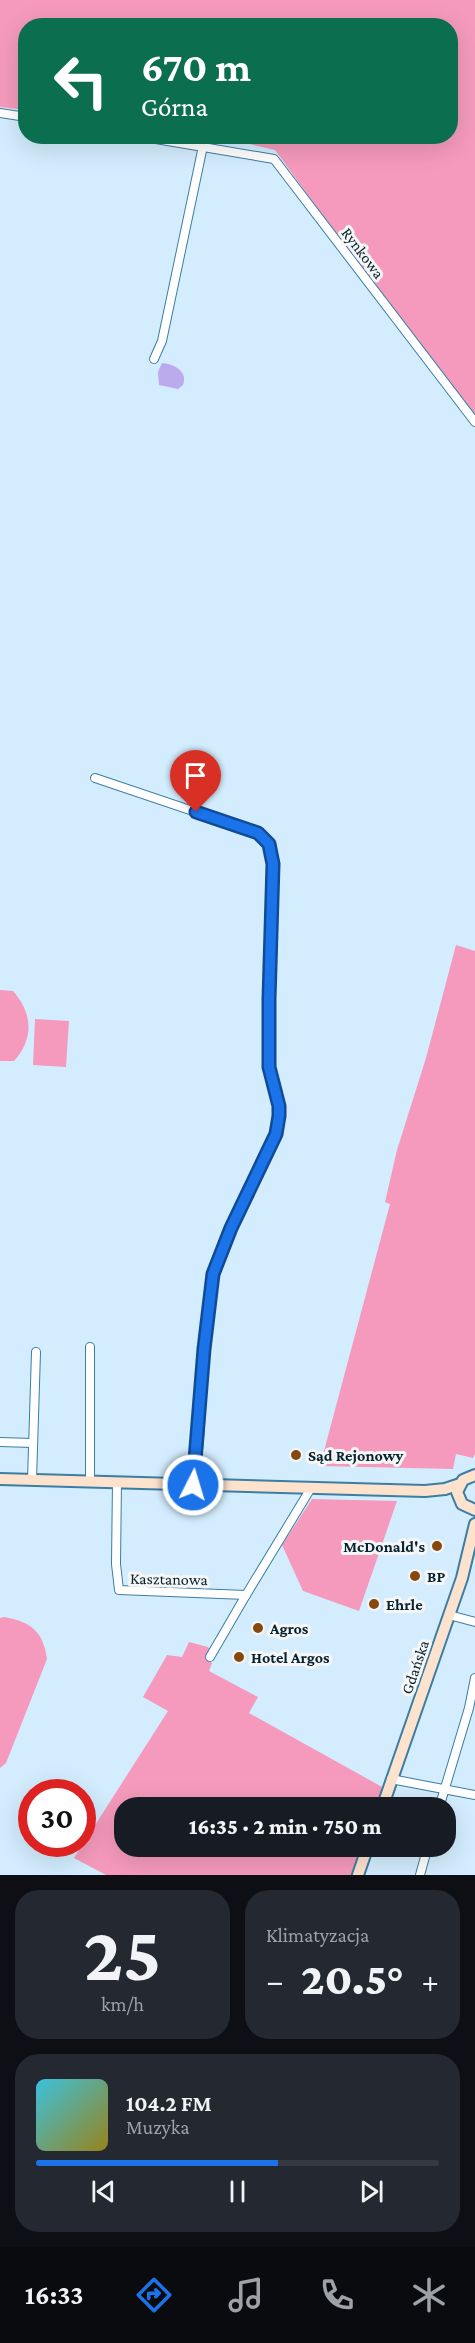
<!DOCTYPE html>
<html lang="pl">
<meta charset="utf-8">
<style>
body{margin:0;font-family:"Crimson Pro",serif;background:#242831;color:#f1f3f6;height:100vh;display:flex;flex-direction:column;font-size:22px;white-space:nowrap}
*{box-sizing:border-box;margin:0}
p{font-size:20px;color:#9ea1a6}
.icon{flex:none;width:33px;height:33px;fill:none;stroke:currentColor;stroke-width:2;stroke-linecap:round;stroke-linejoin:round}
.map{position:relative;height:1875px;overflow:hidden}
.details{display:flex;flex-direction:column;gap:15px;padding:15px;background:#0d0f14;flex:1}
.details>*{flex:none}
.guide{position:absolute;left:18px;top:18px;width:440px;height:126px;border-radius:24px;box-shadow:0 6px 24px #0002;background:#0b6e4f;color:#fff;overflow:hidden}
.speed{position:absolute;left:18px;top:1779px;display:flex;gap:12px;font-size:30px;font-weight:700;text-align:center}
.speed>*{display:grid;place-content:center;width:78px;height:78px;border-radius:50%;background:#171b24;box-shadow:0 6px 24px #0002;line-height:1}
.speed .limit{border:9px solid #d22;background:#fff;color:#111}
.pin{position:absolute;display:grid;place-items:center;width:51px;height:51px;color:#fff;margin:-62px -26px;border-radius:50% 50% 50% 0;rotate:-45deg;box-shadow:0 0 6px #0007}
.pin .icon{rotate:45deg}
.me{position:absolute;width:66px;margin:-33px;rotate:5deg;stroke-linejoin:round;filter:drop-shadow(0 0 4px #0008)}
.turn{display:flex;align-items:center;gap:21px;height:126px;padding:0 24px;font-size:27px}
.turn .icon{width:78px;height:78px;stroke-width:2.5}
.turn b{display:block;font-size:42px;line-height:51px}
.big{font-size:45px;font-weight:800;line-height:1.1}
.details .widget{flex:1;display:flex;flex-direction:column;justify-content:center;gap:9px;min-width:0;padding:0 21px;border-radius:24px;background:#242831}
.details .dial{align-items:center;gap:0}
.dial b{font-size:78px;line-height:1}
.song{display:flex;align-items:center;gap:18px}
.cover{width:72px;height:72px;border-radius:9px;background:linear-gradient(135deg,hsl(190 70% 55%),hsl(50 70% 35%))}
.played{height:6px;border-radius:3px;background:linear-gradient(90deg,#1a73e8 60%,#363941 60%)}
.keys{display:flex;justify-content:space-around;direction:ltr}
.heat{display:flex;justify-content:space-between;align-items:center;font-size:33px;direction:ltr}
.details .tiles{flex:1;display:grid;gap:15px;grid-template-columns:1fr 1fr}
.widget:last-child{grid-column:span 2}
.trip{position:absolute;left:114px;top:1797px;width:342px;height:60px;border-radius:24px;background:#171b24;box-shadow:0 6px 24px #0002;font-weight:800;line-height:60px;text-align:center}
.tab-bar{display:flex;height:96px;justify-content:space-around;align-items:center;background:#090b0e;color:#9ea1a6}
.tab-bar .icon{width:42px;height:42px}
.tab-bar .active{color:#1a73e8}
.tab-bar b{font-size:27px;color:#f1f3f6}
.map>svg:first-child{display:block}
.green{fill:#f59abc}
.water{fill:#bcaaee}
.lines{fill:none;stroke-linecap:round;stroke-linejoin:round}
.minor-casing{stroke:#3c7da3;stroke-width:10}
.secondary-casing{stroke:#3c7da3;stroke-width:14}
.minor{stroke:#fff;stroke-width:8}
.secondary{stroke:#fde2ce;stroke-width:10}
.route-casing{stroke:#114b97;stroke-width:15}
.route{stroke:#1a73e8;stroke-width:10}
.poi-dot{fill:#87480e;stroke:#f6f6f6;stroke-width:2}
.labels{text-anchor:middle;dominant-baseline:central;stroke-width:6;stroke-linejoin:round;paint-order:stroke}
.street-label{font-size:16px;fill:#052231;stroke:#f6f6f6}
.poi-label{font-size:16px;font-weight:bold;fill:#052231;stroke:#f6f6f6;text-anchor:start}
</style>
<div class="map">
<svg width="475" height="1875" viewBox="0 0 475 1875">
<rect width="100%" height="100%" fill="#d3edfe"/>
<g class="green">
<polygon points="0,0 475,0 475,414 331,227 275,150 219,137 450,136 450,26 26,26 25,110 0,107"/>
<polygon points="456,945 475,951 475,1454 473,1458 456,1454 453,1469 320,1466 390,1204 385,1202 397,1150 426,1058"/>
<path d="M0 990 13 991C33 1014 34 1038 14 1061H0Z"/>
<polygon points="35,1019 69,1021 66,1067 33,1065"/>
<polygon points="312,1499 397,1501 359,1611 303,1591 282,1545"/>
<path d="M4 1617C31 1622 43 1631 47 1659L6 1763 0 1768V1618Z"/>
<polygon points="189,1642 208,1647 212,1652 205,1659 212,1663 209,1671 258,1697 249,1713 384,1788 376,1807 124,1808 124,1846 361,1847 351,1875 106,1875 74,1858 168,1711 143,1697 167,1655 182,1657"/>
</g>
<path class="water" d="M162 363C175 364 188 372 183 385L178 389 159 385 158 372Z"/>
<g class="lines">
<g class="minor-casing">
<g id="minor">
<polyline points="0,113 26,117"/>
<polyline points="138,136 274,159 475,422"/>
<polyline points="154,359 162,341 203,146"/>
<path d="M95 778 258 833 269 844 273 864 269 1067 279 1105 276 1134C256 1177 223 1229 213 1275 198 1343 206 1417 193 1484"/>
<polyline points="0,1442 33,1443"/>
<polyline points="32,1480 36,1352"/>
<polyline points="90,1482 90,1347"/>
<polyline points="117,1482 116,1564 119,1590 246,1595"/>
<polyline points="449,1615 475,1622"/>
<polyline points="210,1657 246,1595 311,1488"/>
<polyline points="391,1779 475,1795"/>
<polyline points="439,1808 469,1708 475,1678"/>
<polyline points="420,1875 428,1846"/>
</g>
</g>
<g class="secondary-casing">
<g id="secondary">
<polyline points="475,1475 463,1480 457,1492 462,1504 475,1510"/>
<polyline points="0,1479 425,1491 445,1489 460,1484"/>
<polyline points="382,1808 462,1578 475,1524"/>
<polyline points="358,1875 368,1846"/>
</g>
</g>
<use href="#minor" class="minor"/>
<use href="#secondary" class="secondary"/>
</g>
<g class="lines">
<g class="route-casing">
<polyline id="route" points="193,1485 204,1349 213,1274 231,1228 276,1134 279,1116 279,1106 269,1067 269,999 273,864 269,844 258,833 196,812"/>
</g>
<use href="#route" class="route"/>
</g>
<g class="poi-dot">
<circle cx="296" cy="1455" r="6"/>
<circle cx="437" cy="1546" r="6"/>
<circle cx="415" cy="1576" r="6"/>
<circle cx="374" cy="1604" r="6"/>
<circle cx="258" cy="1628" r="6"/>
<circle cx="239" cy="1657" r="6"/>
</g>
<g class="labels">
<g class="street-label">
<text transform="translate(363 253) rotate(53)">Rynkowa</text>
<text transform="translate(169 1579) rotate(1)">Kasztanowa</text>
<text transform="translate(415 1667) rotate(-71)">Gdańska</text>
</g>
<g class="poi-label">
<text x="308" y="1455">Sąd Rejonowy</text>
<text x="425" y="1546" text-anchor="end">McDonald's</text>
<text x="427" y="1576">BP</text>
<text x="386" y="1604">Ehrle</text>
<text x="270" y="1628">Agros</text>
<text x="251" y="1657">Hotel Argos</text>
</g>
</g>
</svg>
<div class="speed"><div class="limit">30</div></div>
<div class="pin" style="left:196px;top:812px;background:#d93025"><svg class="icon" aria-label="arrive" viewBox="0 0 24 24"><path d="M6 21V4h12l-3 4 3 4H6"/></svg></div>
<svg class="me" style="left:193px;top:1485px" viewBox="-20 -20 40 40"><circle r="17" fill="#1a73e8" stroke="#fff" stroke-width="3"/><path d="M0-11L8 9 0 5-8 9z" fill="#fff"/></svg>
<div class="trip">16:35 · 2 min · 750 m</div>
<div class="guide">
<div class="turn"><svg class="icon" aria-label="left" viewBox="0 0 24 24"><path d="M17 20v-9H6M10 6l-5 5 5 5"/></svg><div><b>670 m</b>Górna</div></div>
</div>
</div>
<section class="details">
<div class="tiles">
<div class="widget dial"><b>25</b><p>km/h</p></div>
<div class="widget"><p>Klimatyzacja</p>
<div class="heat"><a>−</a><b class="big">20.5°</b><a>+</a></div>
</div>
<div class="widget">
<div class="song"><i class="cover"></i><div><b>104.2 FM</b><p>Muzyka</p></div></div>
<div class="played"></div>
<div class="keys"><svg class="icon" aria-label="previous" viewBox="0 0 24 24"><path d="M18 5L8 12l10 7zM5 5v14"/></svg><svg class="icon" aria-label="pause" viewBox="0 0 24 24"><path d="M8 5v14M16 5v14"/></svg><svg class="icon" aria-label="next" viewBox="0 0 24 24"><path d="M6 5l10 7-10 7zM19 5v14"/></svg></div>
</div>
</div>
</section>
<nav class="tab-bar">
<b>16:33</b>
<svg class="icon active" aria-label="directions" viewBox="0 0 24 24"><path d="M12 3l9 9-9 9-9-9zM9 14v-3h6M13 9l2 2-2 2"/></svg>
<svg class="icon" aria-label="music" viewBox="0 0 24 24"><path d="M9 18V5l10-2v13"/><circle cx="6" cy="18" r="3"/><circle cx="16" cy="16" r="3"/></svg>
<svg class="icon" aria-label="phone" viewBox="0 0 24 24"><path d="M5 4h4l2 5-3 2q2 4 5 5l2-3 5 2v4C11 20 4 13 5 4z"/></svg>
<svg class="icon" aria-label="climate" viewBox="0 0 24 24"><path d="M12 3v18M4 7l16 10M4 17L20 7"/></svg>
</nav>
